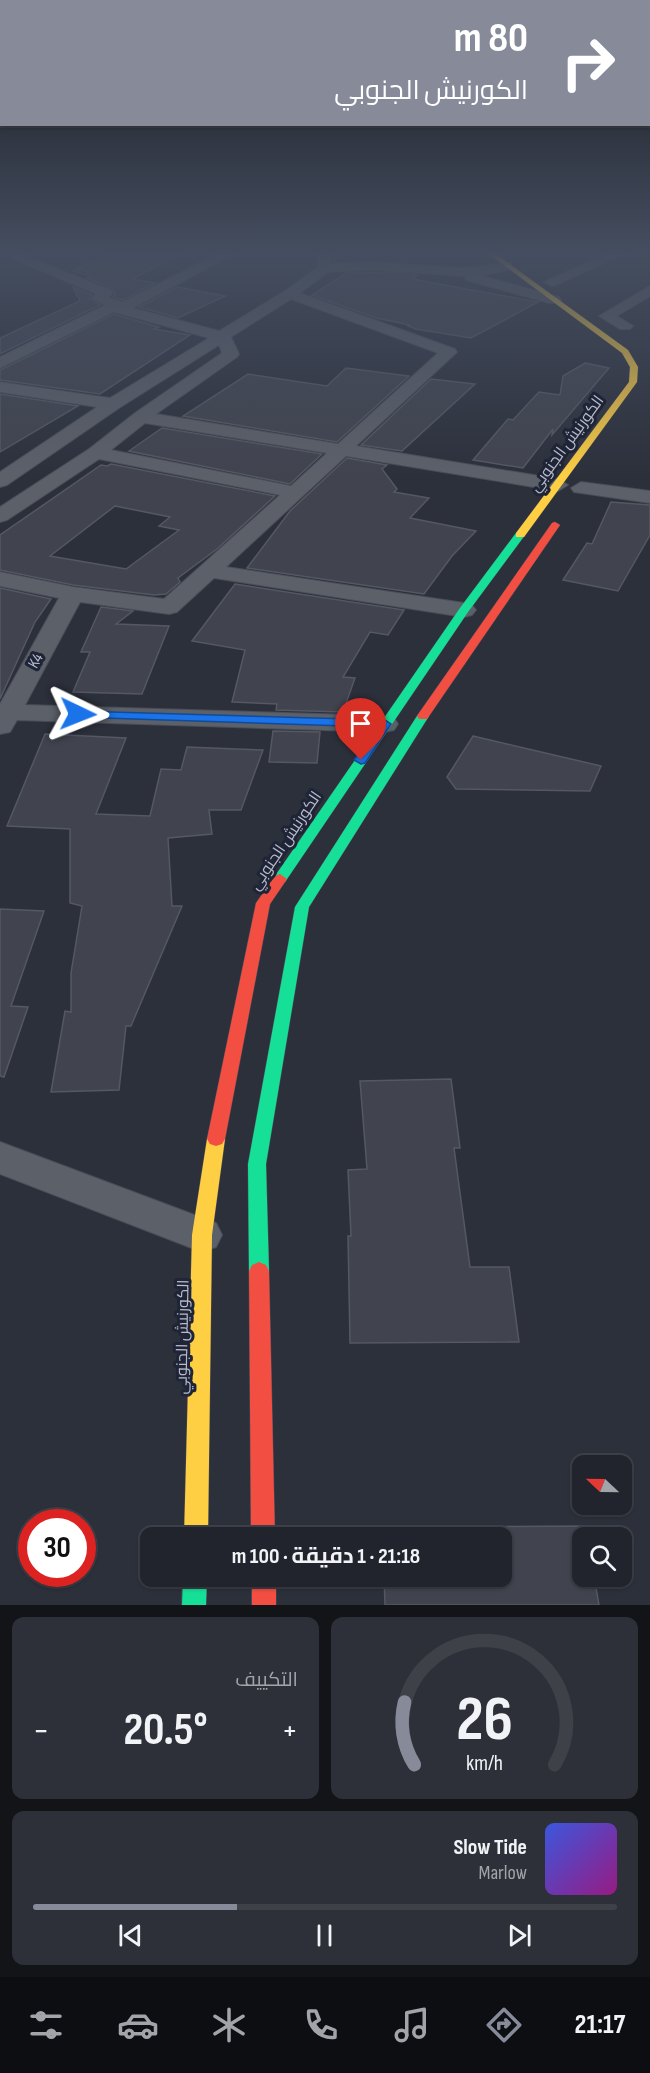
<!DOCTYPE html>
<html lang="ar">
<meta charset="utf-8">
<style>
body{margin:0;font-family:"Sofia Sans Condensed",Cairo,sans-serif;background:#2d3038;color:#f1f3f6;direction:rtl;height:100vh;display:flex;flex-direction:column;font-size:22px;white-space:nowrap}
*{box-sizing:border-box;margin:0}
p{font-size:20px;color:#a2a4a9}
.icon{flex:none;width:33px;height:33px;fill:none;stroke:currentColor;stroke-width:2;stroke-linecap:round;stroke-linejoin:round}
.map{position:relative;height:1605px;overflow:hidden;direction:ltr}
.details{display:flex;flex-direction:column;gap:12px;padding:12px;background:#121418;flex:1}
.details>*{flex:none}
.top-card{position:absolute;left:0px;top:0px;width:651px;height:126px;box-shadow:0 2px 4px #0004,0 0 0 2px #3e4148;direction:rtl;background:#868a99;color:#fff;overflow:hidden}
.needle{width:39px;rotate:292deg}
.controls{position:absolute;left:572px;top:1455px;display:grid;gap:12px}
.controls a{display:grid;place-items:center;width:60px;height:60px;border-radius:12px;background:#21242c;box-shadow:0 2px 4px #0004,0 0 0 2px #3e4148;font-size:30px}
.speed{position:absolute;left:18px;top:1509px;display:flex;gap:12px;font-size:30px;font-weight:700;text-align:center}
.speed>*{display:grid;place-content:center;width:78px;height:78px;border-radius:50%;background:#21242c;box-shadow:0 2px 4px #0004,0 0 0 2px #3e4148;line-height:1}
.speed .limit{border:9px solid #d22;background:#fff;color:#111}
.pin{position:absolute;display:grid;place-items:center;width:51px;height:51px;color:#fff;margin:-62px -26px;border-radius:50% 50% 50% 0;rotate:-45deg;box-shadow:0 0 6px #0007}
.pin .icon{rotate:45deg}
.me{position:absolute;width:66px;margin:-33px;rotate:92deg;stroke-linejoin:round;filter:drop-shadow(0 0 4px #0008)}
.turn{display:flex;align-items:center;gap:21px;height:126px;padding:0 24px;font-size:27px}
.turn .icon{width:78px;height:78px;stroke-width:2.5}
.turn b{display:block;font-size:42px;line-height:51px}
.big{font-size:45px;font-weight:700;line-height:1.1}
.details .card{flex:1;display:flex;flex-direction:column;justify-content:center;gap:9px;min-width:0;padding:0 21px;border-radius:12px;background:#2d3038}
.details .dial{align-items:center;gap:0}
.dial svg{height:156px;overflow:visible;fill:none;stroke:#3e4148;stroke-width:7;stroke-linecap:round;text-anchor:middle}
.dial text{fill:#f1f3f6;stroke:none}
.song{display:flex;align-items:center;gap:18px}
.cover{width:72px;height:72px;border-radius:9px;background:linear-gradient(135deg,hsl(230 70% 55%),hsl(310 70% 35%))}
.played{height:6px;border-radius:3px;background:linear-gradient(90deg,#868a99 35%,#3e4148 35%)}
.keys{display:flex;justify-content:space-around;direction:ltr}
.heat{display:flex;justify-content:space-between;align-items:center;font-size:33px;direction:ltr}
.details .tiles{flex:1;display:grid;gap:12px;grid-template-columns:1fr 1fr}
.card:last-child{grid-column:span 2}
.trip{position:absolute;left:140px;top:1527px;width:372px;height:60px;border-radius:12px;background:#21242c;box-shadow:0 2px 4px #0004,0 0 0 2px #3e4148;font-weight:700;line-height:60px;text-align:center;direction:rtl}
.tabs{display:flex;height:96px;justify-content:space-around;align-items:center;background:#0d0e12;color:#a2a4a9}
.tabs .icon{width:42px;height:42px}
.tabs .current{color:#868a99}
.tabs b{font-size:27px;color:#f1f3f6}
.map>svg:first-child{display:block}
.building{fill:#41444f;stroke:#545863;stroke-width:1.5;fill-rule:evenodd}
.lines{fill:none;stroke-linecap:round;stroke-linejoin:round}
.street-casing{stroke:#4a4d58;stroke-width:2}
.fast-casing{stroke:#4a4d58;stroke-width:1}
.slow-casing{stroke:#4a4d58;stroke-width:1}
.jam-casing{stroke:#4a4d58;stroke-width:1}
.street{fill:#5c6069;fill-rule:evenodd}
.fast{fill:#16e098;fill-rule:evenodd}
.slow{fill:#ffcf43;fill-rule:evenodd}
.jam{fill:#f24e42;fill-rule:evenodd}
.route{fill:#1a73e8;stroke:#114b97;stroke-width:1.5}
.labels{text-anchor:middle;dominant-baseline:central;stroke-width:6;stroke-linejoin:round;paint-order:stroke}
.street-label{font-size:16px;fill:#b7bbcb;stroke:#1f2536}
</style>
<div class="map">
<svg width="650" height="1605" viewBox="0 0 650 1605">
<rect width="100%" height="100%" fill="#2c303b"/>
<g class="building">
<polygon points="110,252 185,252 132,279 155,283 123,300 113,297 115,293 112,288 87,278 92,276 73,271"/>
<polygon points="371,272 418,275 412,279 538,302 471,338 416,329 408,326 410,325 376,318 312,295 346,273"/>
<polygon points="73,287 92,295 89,299 100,305 0,354 0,338 80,301"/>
<polygon points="177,287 225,296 178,318 139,307"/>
<polygon points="114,314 159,327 154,329 190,335 100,394 0,380 0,370"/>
<polygon points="585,363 609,368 552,435 553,429 523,468 473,460 508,419 513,420 539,392 560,395 563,376"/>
<polygon points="346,368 409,376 337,442 183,416 248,374 327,386"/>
<polygon points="431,379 475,384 402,451 361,445"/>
<polygon points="0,394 78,406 0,452"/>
<polygon points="162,428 322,454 290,484 129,451"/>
<polygon points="347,458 387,465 382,469 397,489 394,492 429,498 410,518 476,531 452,556 424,594 247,568 290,511"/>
<path d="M111 464 275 496 217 549 178 578 180 582 166 594 154 595 73 585 0 570V535L101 465 107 466ZM115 506 170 517 159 526 179 530 126 569 50 556Z"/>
<polygon points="611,502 650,505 650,535 618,591 563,580 587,543 592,544"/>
<polygon points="235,584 404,610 388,635 370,632 343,677 355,678 343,712 276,710 277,704 232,702 245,650 192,641"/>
<polygon points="0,588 51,599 35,622 0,699"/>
<polygon points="101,607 133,611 116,624 169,626 142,694 73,692 90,652 81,652"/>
<polygon points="273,731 320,732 317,763 269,762"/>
<polygon points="45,734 126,738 96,814 150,816 161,769 181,770 187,747 263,750 241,810 209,810 212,834 168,838 172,906 182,906 131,1026 126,1026 119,1090 51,1092 65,1011 71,1012 71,973 82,906 70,903 70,829 7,826"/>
<polygon points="473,736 601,766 590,791 456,789 447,777"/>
<polygon points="0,909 44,911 11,1006 28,1007 4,1077 0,1076"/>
<polygon points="451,1079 460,1148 454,1148 470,1267 509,1267 519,1342 350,1343 348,1236 351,1236 348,1170 367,1169 360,1081"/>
<polygon points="587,1526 589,1538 582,1538 582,1576 594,1576 599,1605 385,1605 384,1576 501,1576 501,1538 383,1538 382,1527"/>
</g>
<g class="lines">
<g class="street-casing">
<g id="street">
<path d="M221 252H238L133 308 219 331 285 291 318 267 317 252H329L331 264 371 262 462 268 512 263V269L482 276 559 297 561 300 559 303H549L466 280 465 276 371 270 328 272 300 293 455 349 457 352 356 446 558 479 568 485 558 491 346 456 226 567 464 603 472 605 476 610 472 615 464 617 214 578 177 612 169 614 80 602 25 705 385 716 394 718 398 724 394 730 385 732 17 720 10 732 0 734V704L59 598 0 586V572L73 587 164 599 280 495 99 459 7 520 0 522V507L89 449 135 413 222 353 219 345 119 408 7 485 0 487V472L97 407 0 392V382L110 398 209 338 114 312 0 368V357L105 305 91 299 96 294 11 258 18 254 23 255 111 290 113 293 109 298 123 302ZM291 299 438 353 338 444 156 414 237 357 239 354 231 337ZM145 423 327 453 291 486 111 450Z"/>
<polygon points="610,252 628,252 556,285 551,286 544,282"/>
<polygon points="650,286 650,296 617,316 633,326 630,329 620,329 599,316"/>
<polygon points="581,482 650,491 650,503 574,492 571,488"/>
<polygon points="0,1142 216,1223 222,1235 216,1247 202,1252 0,1174"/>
</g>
</g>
<g class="fast-casing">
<g id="fast">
<polygon points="520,532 525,535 468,612 285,882 275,882 273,879 275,876 460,608 516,533"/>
<polygon points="423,712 429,716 309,907 266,1164 269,1271 266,1277 259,1280 252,1277 249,1271 248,1164 295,907 417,716"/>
<polygon points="183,1576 207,1576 206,1605 182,1605"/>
</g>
</g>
<g class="slow-casing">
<g id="slow">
<polygon points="486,252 493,252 628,350 638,367 637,382 524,537 516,537 516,533 629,382 630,367 622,353"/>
<polygon points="216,1132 222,1134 225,1139 212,1235 208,1538 184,1538 192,1235 207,1139 210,1134"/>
</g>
</g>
<g class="jam-casing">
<g id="jam">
<polygon points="555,522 560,525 427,719 419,719 417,716 419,713 552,523"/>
<polygon points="280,874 287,879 270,904 225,1139 222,1144 216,1146 210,1144 207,1139 256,903 275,876"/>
<polygon points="259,1262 266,1265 269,1271 275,1538 251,1538 249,1271 252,1265"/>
<rect x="252" y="1576" width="24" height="29"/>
</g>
</g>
<use href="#street" class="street"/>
<use href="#fast" class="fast"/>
<use href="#slow" class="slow"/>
<use href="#jam" class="jam"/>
</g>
<linearGradient id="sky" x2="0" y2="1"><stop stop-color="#181a20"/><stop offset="0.53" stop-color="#454e60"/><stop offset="1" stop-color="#454e60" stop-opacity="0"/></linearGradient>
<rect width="650" height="477" fill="url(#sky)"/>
<polygon class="route" points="78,711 385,720 391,724 365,763 361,764 354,760 376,727 73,717 73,712"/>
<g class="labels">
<g class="street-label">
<text transform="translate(567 444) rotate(-54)">الكورنيش الجنوبي</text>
<text transform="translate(36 661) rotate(-61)">K4</text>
<text transform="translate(286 841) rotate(-56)">الكورنيش الجنوبي</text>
<text transform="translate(183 1337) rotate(-89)">الكورنيش الجنوبي</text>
</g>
</g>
</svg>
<div class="controls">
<a><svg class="needle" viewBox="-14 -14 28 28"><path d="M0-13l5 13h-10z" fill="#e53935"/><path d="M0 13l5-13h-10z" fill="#a2a4a9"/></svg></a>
<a><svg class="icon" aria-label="search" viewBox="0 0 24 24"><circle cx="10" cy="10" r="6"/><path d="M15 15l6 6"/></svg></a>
</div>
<div class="speed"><div class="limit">30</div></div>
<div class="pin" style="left:361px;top:760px;background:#d93025"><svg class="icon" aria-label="arrive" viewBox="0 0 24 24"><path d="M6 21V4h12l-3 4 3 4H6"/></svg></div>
<svg class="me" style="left:78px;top:714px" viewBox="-20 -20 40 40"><path d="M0-17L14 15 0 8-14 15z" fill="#1a73e8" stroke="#fff" stroke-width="4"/></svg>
<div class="trip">21:18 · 1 دقيقة · 100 m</div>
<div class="top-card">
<div class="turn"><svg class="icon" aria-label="right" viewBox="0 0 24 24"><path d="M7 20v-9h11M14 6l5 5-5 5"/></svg><div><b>80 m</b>الكورنيش الجنوبي</div></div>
</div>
</div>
<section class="details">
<div class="tiles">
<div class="card dial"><svg viewBox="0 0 100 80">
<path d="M14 69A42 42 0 1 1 86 69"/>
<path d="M14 69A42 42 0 0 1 9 37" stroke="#868a99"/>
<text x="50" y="56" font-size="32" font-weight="700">26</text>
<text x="50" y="72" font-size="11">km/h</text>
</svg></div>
<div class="card"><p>التكييف</p>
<div class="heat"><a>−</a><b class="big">20.5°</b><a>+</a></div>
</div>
<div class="card">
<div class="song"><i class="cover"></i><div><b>Slow Tide</b><p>Marlow</p></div></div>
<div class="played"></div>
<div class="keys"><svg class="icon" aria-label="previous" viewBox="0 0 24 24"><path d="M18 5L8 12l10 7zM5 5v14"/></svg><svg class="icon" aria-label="pause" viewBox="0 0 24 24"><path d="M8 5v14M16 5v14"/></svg><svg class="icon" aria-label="next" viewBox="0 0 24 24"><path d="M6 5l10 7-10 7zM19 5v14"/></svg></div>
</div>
</div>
</section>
<nav class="tabs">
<b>21:17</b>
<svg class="icon current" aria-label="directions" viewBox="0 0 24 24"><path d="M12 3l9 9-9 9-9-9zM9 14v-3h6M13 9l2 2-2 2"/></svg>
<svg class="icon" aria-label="music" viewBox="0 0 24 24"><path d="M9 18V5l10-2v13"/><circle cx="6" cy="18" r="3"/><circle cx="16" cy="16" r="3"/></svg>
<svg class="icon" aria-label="phone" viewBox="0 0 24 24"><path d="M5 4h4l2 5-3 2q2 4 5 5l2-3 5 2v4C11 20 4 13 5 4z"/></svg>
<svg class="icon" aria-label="climate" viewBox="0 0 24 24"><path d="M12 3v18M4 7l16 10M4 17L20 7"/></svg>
<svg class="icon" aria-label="car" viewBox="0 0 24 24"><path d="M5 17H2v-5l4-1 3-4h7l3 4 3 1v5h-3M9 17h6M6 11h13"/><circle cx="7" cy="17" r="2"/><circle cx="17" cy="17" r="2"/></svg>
<svg class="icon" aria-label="filters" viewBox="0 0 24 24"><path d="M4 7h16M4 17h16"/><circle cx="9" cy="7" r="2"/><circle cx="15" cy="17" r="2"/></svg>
</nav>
